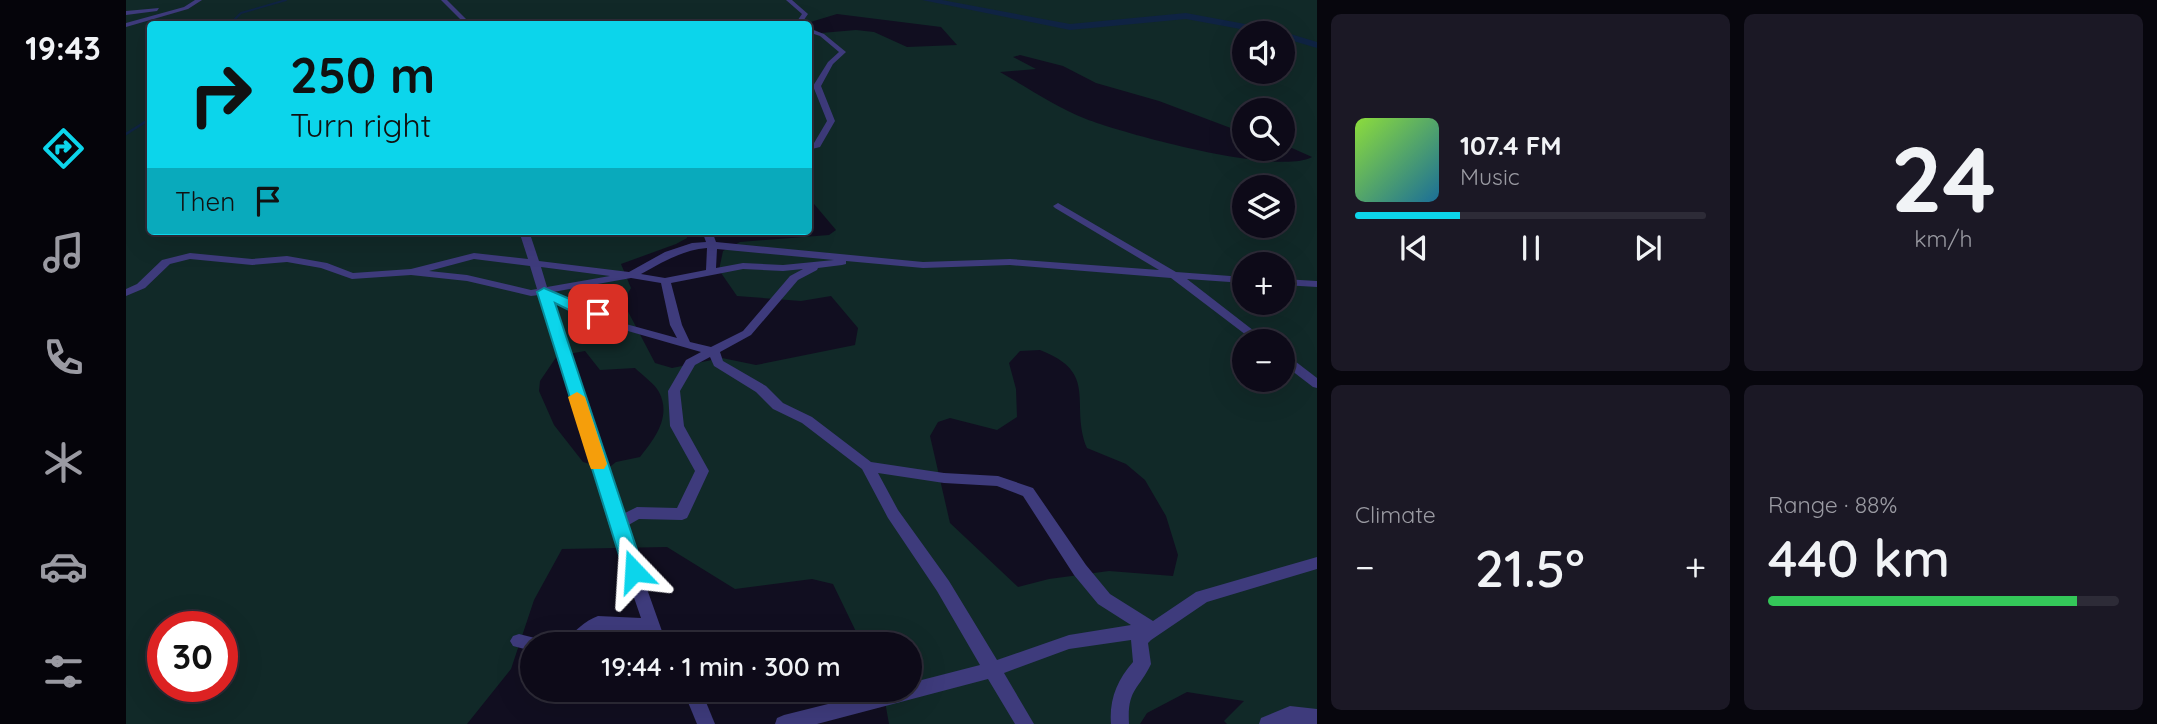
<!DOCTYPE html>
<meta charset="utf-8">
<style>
body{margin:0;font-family:Quicksand,sans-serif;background:#1b1825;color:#f1f3f6;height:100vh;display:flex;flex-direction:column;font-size:26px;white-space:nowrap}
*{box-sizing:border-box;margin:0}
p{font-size:23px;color:#9a9aa2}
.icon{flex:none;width:38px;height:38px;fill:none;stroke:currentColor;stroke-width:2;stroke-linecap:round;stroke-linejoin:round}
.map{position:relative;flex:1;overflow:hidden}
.details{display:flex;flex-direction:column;gap:14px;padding:14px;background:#07060d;width:840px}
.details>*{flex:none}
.top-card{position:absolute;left:21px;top:21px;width:665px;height:214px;border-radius:7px;box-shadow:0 7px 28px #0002,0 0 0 2px #2d2b37;background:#0cd5eb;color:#111;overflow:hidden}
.tools{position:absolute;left:1106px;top:21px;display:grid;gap:14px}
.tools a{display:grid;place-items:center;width:63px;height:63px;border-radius:50%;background:#0d0a18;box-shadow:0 7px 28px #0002,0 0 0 2px #2d2b37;font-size:35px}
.speed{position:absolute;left:21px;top:611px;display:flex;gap:14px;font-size:35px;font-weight:700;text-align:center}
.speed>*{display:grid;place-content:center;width:91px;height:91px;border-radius:50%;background:#0d0a18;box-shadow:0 7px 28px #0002,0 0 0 2px #2d2b37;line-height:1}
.speed .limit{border:10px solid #d22;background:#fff;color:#111}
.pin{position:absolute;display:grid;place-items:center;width:60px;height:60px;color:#fff;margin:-30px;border-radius:14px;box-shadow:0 4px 10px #0006}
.me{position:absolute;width:77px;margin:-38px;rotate:340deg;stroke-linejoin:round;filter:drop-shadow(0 0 5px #0008)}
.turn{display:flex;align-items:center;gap:24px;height:147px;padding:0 28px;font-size:32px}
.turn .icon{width:91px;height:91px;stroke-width:2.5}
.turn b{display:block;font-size:49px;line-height:60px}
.then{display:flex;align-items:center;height:66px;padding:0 28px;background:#0003;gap:14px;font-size:26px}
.big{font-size:52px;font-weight:600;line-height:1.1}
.details .widget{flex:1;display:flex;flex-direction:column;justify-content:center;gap:10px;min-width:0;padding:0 24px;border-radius:10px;background:#1b1825}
.details .dial{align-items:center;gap:0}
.dial b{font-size:91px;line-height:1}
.song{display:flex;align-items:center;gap:21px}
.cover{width:84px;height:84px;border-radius:10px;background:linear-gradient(135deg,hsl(90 70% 55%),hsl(200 70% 35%))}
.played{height:7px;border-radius:4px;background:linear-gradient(90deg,#0cd5eb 30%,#2d2b37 30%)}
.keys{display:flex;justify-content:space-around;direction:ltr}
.heat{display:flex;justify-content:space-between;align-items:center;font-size:38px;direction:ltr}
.charge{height:10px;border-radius:5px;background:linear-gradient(90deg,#34c759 88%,#2d2b37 0)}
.details .tiles{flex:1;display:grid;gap:14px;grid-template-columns:repeat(2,1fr)}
.trip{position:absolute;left:394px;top:632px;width:402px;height:70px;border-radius:35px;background:#0d0a18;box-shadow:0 7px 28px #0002,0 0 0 2px #2d2b37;font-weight:600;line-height:70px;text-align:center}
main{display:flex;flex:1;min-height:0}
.tab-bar{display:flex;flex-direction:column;width:126px;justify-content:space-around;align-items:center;background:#05040a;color:#9a9aa2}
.tab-bar .icon{width:49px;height:49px}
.tab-bar .selected{color:#0cd5eb}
.tab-bar b{font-size:32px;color:#f1f3f6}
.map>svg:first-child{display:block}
.green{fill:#112928;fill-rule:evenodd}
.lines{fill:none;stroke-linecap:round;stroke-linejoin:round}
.stream-far1{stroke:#0f2343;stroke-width:2}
.stream{stroke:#0f2343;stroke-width:2.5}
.river{fill:#0f2343;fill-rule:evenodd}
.minor{fill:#3e3b7c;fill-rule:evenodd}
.route{fill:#0cd5eb;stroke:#088a99;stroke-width:2}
.slow{fill:#f59e0b}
</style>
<main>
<nav class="tab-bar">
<b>19:43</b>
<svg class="icon selected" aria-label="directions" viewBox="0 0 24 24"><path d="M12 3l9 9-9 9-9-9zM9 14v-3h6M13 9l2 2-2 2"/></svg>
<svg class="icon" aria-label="music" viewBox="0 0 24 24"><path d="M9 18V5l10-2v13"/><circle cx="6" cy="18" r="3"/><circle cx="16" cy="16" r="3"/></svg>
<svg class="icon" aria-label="phone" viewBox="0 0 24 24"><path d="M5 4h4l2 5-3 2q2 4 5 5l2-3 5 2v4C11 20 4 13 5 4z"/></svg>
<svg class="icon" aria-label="climate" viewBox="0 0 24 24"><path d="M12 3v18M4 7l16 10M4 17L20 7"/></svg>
<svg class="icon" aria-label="car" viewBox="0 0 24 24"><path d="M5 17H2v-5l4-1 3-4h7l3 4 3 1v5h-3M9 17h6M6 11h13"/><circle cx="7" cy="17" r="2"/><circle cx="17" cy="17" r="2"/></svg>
<svg class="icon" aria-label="filters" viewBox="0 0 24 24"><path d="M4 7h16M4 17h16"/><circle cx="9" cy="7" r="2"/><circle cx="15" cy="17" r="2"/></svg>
</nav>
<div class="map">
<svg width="1191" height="724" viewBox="0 0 1191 724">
<rect width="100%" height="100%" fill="#110e20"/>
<path class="green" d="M0 0H1191V724H1101L1098 721 1118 701 1061 692 1021 713 1014 724H763L757 690H784V644H736L707 584 686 579 609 589 541 547 436 549 408 600 385 669 341 724H0ZM711 14 815 27 831 45 781 47 748 32 730 30 695 33 683 27V198L710 230 703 235 614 242 597 251 593 270 611 296 675 301 705 296 732 328 729 345 630 365 596 358 546 368 529 363 497 302 505 288 495 264 550 244 561 238 560 231H24V24H678ZM1118 33H1157V72H1118ZM894 55 937 66 970 83 1033 101 1118 133V110H1157V144L1186 157C1152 176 999 134 960 119 930 107 902 88 874 72L910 69 887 57ZM1118 187H1157V226H1118ZM1118 264H1157V303H1118ZM1118 341H1157V380H1118ZM914 350C974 373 943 404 961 448L1000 464 1019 480 1040 516 1052 555 1047 576 983 571 923 579 892 587 824 523 804 436 812 422 824 418 871 430 891 417 890 389 883 363 894 351ZM459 351 474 370 509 368C516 375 529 384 533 392 546 417 528 439 514 457L490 462 481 469 457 462 428 425 413 391 414 381 431 356ZM37 626H96V686H37Z"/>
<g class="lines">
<polyline class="stream-far1" points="104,24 115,13 160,0"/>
<polyline class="stream" points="0,134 24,119"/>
<polygon class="river" points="796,0 816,0 944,24 1060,13 1151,30 1191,42 1191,48 1157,38 1157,33 1136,33 1060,19 944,30"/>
<g class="minor">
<polygon points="69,0 76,0 62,9 0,27 0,23 58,7"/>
<polygon points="315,0 321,0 345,24 339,24"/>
<polygon points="660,0 666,0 682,14 675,24 669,24 676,14"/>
<polygon points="33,8 31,11 0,15 0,11"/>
<polygon points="682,28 698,34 720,52 707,64 695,86 709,121 694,147 682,150 682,145 688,143 701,121 687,86 702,62 713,52 694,36 682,32"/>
<path d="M932 203 1050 272 1118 277V283L1061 279 1141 341H1128L1045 278 884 265 797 268 720 261V264L716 265 692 268 691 270 672 280 625 335 594 352 597 361 640 386 657 403 686 417 745 462 818 473 872 476 907 488 960 565 984 594 1027 621 1070 592 1191 557V569L1081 602 1025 640 1022 643 1025 664C1012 691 1001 689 1003 724H985C983 700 991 680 1007 662L1005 640 943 649 878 673 908 724H889L862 679 691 724H649L651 718 658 715 758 690H784V683L854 665 811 591 762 518 736 469 676 423 647 409 630 392 588 366 584 357 569 365 554 391 558 426 583 471 563 514 561 518 556 520 513 519 499 527 537 634 544 644H525L513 632 475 630 460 644H439C445 633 460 620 472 616L515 618 483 525 413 295 405 296 341 281 285 275 226 279 195 268 161 262 126 265 64 259 44 264 19 288 0 296V289L11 284 36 260 64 253 126 259 161 256 201 263 227 273 285 269 348 253 402 259 393 231H403L413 261 503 272 539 252 566 243 580 242 576 231H586L590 242 797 262 884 259 1033 270 929 208 927 206ZM581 248 580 270 539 278 515 274C537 262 556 250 581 248ZM591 249 708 260 657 265 617 263 590 268ZM348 259 404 266 411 289 405 290 341 275 303 271ZM415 267 484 276 421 287ZM617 269 657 271 677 269 664 276 617 331 585 347 564 342 556 325 545 283ZM505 278 535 283 544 325 551 338 489 321 473 311 427 292ZM425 299 465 316 481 325 575 352 560 360 542 391 544 426 569 471 551 508 511 507 495 515ZM752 473 818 483 871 486 897 496 948 575 972 604 1005 625 943 635 871 660 823 581 772 510Z"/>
<polygon points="1157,279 1191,281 1191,287 1157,285"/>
<polygon points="1157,354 1161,355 1191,378 1191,388 1187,387 1157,364"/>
<polygon points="393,634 413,639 416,644 406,644 406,651 387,646 384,641 387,636"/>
<polygon points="557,690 575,690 589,724 571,724"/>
<polygon points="1164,706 1191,709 1191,724 1133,724 1135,718"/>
</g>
</g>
<polygon class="route" points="418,288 479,314 472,318 445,311 429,303 518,571 515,577 501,577 498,571 411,292"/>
<polygon class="slow" points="451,392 459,397 481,464 478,469 465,469 463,464 442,397"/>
</svg>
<div class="tools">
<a><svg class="icon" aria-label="sound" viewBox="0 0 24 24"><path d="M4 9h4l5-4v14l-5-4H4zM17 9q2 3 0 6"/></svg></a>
<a><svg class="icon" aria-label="search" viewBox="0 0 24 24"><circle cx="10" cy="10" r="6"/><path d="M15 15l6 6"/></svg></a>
<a><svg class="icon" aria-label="layers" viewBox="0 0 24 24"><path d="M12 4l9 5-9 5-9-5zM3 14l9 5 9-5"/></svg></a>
<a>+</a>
<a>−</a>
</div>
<div class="speed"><div class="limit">30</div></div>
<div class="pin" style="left:472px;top:314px;background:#d93025"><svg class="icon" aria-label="arrive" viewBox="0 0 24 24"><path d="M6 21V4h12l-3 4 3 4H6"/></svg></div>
<svg class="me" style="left:508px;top:571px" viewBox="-20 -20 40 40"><path d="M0-17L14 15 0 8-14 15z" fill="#0cd5eb" stroke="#fff" stroke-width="4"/></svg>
<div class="trip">19:44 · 1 min · 300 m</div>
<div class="top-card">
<div class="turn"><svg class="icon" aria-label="right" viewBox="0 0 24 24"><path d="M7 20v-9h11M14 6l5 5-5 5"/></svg><div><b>250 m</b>Turn right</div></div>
<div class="then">Then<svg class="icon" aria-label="arrive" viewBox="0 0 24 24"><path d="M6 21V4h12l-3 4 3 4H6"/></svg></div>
</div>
</div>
<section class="details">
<div class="tiles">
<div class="widget">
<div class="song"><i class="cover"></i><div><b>107.4 FM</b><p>Music</p></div></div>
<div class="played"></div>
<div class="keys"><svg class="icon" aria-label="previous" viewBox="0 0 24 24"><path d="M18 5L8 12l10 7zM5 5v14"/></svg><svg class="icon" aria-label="pause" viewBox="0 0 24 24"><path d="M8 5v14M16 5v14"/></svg><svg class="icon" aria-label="next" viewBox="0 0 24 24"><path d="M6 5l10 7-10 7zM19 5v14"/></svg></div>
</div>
<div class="widget dial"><b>24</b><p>km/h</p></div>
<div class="widget"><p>Climate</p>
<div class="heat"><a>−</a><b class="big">21.5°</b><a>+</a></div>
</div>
<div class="widget"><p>Range · 88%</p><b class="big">440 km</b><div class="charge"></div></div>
</div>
</section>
</main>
